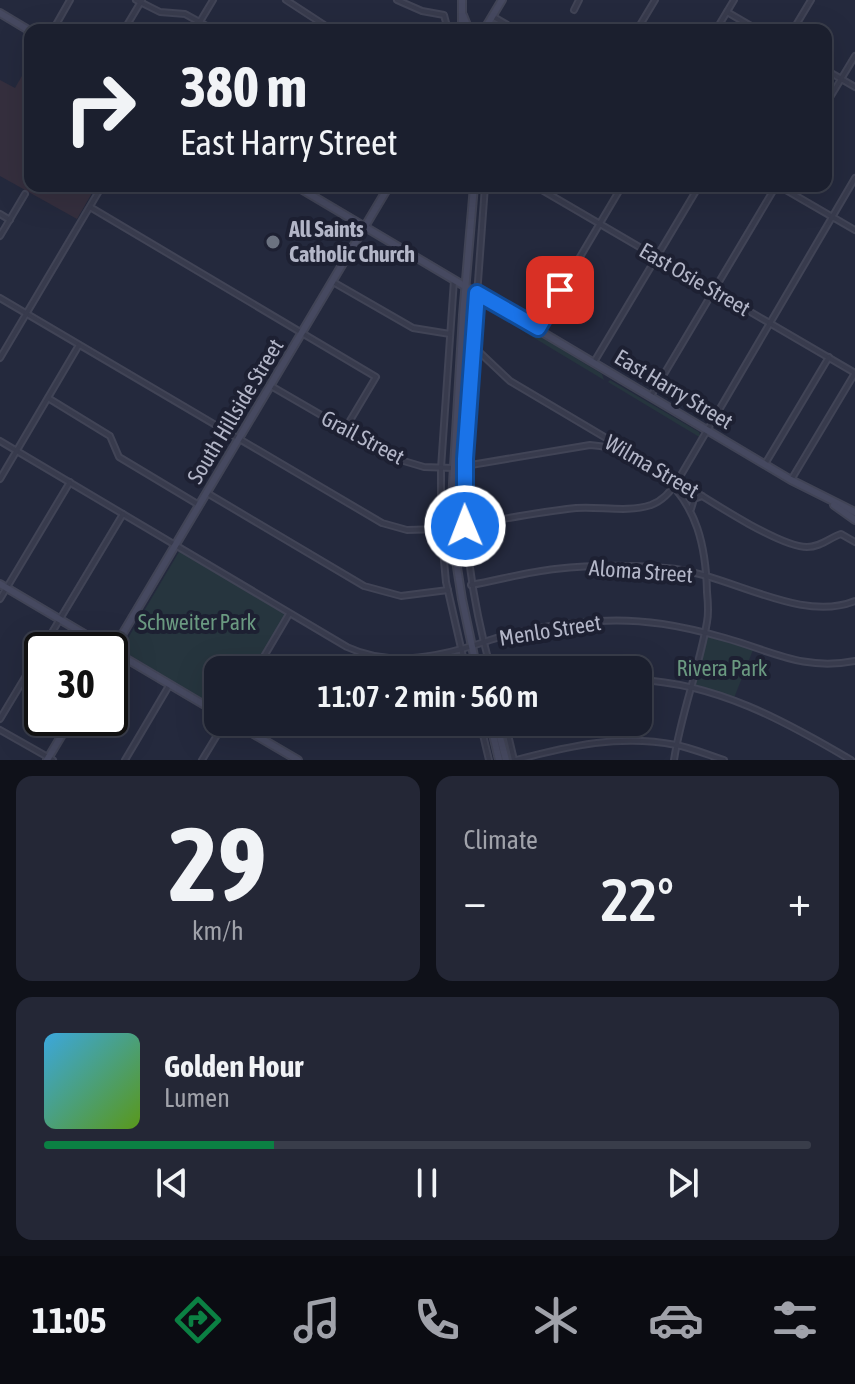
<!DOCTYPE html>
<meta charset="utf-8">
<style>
body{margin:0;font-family:"Asap Condensed",sans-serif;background:#242736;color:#f1f3f6;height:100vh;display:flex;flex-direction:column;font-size:30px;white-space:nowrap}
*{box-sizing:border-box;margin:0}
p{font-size:26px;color:#a0a2aa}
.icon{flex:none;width:44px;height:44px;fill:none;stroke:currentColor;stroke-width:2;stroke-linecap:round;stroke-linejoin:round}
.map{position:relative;height:760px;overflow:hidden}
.sheet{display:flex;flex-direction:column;gap:16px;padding:16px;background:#0f1119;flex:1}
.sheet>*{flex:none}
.guide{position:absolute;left:24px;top:24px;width:808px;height:168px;border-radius:16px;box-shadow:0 8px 32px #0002,0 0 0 2px #393d4a;background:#1b1f2e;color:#f1f3f6;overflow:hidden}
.speed{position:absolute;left:24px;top:632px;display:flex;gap:16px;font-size:40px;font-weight:700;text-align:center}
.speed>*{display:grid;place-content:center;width:104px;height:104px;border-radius:50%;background:#1b1f2e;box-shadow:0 8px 32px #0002,0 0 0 2px #393d4a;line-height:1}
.speed .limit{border:4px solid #111;border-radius:12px;background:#fff;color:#111}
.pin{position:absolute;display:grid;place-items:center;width:68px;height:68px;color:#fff;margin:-34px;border-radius:16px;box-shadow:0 4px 12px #0006}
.me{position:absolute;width:88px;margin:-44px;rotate:359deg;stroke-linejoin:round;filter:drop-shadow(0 0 6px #0008)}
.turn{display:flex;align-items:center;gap:28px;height:168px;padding:0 24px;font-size:36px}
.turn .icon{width:104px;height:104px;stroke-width:2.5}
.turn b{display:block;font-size:56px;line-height:68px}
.big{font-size:60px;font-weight:600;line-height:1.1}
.sheet .widget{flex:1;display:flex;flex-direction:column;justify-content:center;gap:12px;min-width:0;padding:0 28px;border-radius:16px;background:#242736}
.sheet .dial{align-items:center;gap:0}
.dial b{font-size:104px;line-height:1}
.song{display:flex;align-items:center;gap:24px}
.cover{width:96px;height:96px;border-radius:12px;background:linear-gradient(135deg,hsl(200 70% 55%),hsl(90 70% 35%))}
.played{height:8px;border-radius:4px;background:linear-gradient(90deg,#0b8043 30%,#393d4a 30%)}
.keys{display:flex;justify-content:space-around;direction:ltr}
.heat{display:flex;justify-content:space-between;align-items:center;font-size:44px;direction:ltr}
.sheet .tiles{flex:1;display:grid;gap:16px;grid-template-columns:1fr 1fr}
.widget:last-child{grid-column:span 2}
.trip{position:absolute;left:204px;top:656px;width:448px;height:80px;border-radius:16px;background:#1b1f2e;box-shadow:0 8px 32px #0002,0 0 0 2px #393d4a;font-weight:600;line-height:80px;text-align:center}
.menu{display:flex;height:128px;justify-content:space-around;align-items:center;background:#0b0c12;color:#a0a2aa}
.menu .icon{width:56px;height:56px}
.menu .active{color:#0b8043}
.menu b{font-size:36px;color:#f1f3f6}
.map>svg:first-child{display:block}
.medical{fill:#352f3e}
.green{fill:#26353e}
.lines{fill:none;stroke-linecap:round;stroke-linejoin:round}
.street-casing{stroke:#414456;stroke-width:8}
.secondary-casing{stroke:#414456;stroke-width:10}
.street{stroke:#383b4d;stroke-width:4}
.secondary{stroke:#464960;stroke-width:6}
.route-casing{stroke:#114b97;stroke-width:20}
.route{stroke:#1a73e8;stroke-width:14}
.worship-dot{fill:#6b7280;stroke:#1d2032;stroke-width:3}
.labels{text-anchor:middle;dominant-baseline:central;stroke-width:8;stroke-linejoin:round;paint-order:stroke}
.poi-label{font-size:22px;font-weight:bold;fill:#b3b6c8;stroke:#1d2032;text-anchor:start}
.street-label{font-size:22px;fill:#b3b6c8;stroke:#1d2032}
.park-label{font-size:22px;fill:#6a9980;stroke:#1d2032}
</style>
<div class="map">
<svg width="855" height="760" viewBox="0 0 855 760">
<rect width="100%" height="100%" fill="#24293d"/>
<polygon class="medical" points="30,62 30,186 96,186 77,219 0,176 0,80 15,88"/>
<g class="green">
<polygon points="520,324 602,374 604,380 526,333 516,325"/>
<polygon points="610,380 699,432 701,438 608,382"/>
<polygon points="180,550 286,614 253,670 218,670 218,708 121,650"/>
<polygon points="707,635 753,650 734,698 694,686"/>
</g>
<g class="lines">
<g class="street-casing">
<g id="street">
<polyline points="136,0 160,12 185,14 214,30"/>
<polyline points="286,0 332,30"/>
<polyline points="397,0 422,11 444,15 448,30"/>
<polyline points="574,10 579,0"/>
<polyline points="727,12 758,30"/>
<polyline points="492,16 516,30"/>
<polyline points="53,30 70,0"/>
<polyline points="124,30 142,0"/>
<polyline points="195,30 213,0"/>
<polyline points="637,30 655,0"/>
<polyline points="716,30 734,0"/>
<polyline points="793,30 811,0"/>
<polyline points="826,70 855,87"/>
<polyline points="826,104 855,56"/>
<path d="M485 186 465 459C463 536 471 596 491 670"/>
<polyline points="535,186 855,373 791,480"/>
<polyline points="779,186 855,230"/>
<polyline points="90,207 376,377 345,429"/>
<polyline points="0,214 10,220"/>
<polyline points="0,236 25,194"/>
<polyline points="454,280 441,468 441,529 446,582 466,670"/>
<polyline points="333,282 413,328 450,334"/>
<polyline points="0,298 382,523 407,530 441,529"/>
<polyline points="538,328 622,186"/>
<polyline points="474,347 510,381 628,451"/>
<polyline points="0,358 102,186"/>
<polyline points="594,362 699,186"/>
<path d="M271 386 397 459 424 467 453 468 590 445C619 447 639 457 662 476 697 505 706 547 707 592 708 602 709 612 707 622 699 669 681 713 674 760"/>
<polyline points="651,396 776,186"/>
<polyline points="48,398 110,436 119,457 199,505"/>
<path d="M0 441 347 647C392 668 445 656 490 640 521 630 565 622 598 621 642 618 683 626 725 638 772 651 803 671 855 661"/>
<polyline points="765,464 829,357"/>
<path d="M653 465C685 484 775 547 807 547 821 547 829 538 841 534L855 542"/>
<polyline points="0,479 79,345"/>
<polyline points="207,493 364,586 401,596 448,590"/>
<polyline points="691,509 694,499 702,496"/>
<path d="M465 526C502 519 538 512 576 508 600 506 627 513 651 505 662 501 672 490 678 480L855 178"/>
<path d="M471 585C499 580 527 572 555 569 592 565 629 565 666 568 727 572 799 624 855 601"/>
<polyline points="0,599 70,482"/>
<polyline points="259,664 268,670"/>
<polyline points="256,670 289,614"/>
<path d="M638 680C716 683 785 721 851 760"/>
<polyline points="0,719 123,514"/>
<polyline points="480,722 489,760"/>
<polyline points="505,722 514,760"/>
<polyline points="0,730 53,760"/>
<polyline points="125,760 170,684"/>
<polyline points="202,760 225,722"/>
<path d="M516 760C569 746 620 734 676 745 692 748 708 755 724 760"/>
</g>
</g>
<g class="secondary-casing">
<g id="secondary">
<polyline points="0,13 30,31"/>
<polyline points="463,15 469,30"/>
<polyline points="462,30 462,0"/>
<polyline points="484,30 502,0"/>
<polyline points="296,186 791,480 855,512"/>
<polyline points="474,186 463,315 452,500 454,548 462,599 477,670"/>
<polyline points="834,505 855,520"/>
<polyline points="0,584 218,713"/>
<polyline points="110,655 389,186"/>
<polyline points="233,722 298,760"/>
<polyline points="490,722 499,760"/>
<polyline points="496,722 506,760"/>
<polyline points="47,760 72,718"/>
</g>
</g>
<use href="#street" class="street"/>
<use href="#secondary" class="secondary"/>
</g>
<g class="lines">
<g class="route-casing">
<polyline id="route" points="465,526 465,459 477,293 538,328 560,290"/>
</g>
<use href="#route" class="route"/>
</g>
<circle class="worship-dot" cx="273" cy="242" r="8"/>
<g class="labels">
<g class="poi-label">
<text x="289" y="229">All Saints<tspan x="289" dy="25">Catholic Church</tspan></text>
</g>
<g class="street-label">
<text transform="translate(695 279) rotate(30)">East Osie Street</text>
<text transform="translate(674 389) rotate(31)">East Harry Street</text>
<text transform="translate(235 411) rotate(-59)">South Hillside Street</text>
<text transform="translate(363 437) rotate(28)">Grail Street</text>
<text transform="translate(652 466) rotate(30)">Wilma Street</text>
<text transform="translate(641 571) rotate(4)">Aloma Street</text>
<text transform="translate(550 630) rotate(-9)">Menlo Street</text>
</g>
<g class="park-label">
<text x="197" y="622">Schweiter Park</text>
<text x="722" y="668">Rivera Park</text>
</g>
</g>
</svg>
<div class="speed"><div class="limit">30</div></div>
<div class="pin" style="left:560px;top:290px;background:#d93025"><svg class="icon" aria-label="arrive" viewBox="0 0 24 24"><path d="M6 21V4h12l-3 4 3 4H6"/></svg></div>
<svg class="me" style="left:465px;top:526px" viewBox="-20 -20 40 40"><circle r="17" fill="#1a73e8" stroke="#fff" stroke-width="3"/><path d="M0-11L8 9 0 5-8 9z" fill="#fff"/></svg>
<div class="trip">11:07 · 2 min · 560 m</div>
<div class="guide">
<div class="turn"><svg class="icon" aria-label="right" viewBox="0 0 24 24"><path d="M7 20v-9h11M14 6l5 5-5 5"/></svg><div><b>380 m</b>East Harry Street</div></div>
</div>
</div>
<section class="sheet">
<div class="tiles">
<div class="widget dial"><b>29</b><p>km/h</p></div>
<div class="widget"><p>Climate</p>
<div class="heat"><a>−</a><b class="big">22°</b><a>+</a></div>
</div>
<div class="widget">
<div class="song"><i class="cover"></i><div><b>Golden Hour</b><p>Lumen</p></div></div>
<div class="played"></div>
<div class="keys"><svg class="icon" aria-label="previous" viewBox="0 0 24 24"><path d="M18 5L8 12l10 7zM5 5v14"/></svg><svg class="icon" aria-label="pause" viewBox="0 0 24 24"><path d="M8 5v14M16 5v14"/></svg><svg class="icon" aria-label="next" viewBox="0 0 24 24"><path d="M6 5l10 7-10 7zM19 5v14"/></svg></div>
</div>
</div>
</section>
<nav class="menu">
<b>11:05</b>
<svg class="icon active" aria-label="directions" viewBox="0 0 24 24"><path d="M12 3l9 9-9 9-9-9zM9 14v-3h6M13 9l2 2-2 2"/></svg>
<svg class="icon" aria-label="music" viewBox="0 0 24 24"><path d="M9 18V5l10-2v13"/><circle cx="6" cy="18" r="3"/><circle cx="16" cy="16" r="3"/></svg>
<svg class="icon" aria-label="phone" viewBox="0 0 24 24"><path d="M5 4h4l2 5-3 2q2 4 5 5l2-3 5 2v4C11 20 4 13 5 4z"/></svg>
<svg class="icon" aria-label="climate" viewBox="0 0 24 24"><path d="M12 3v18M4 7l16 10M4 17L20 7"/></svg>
<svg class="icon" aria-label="car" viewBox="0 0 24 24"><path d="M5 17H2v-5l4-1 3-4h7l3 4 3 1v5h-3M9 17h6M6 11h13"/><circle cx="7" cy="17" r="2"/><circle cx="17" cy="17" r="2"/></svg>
<svg class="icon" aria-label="filters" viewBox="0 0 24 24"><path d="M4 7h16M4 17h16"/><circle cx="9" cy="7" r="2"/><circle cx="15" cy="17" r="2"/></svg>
</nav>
